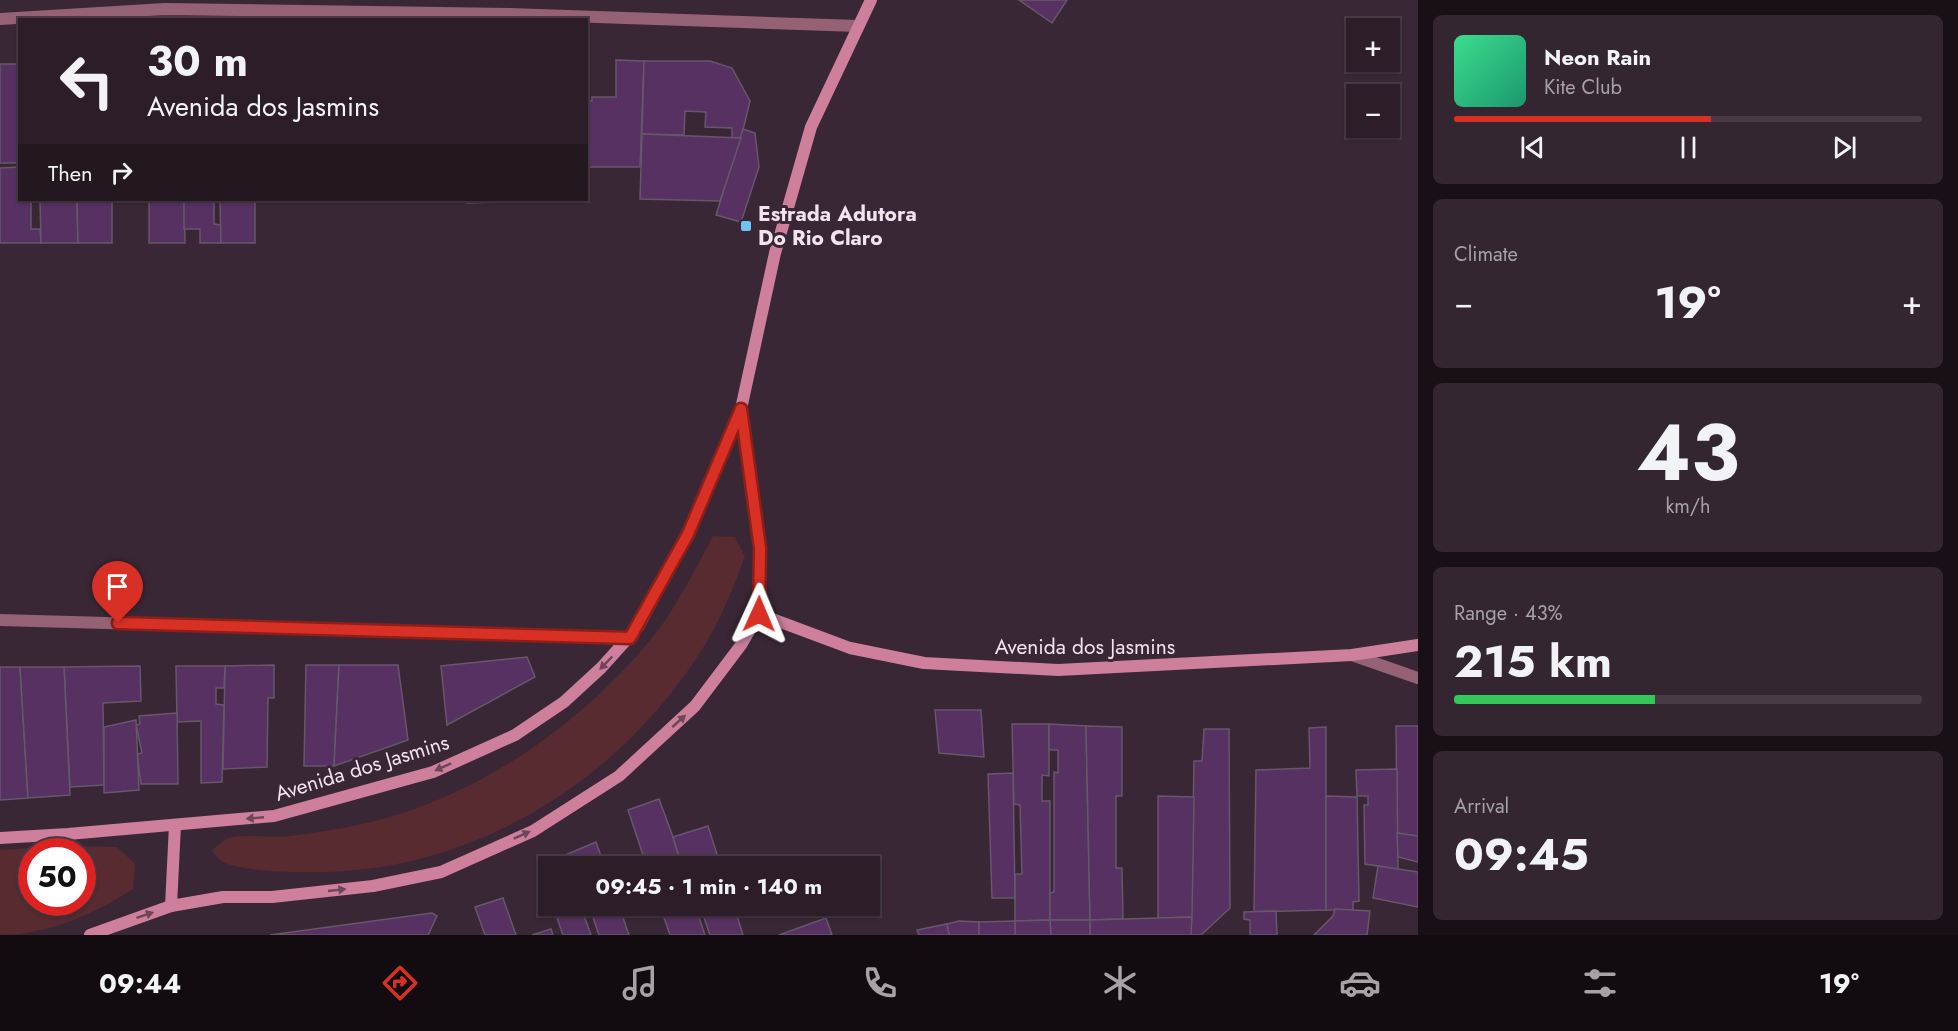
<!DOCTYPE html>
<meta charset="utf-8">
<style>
body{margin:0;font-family:Jost,sans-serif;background:#342630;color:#f1f3f6;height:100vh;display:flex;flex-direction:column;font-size:22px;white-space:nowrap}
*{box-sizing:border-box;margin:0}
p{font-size:20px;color:#a6a2a8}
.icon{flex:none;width:33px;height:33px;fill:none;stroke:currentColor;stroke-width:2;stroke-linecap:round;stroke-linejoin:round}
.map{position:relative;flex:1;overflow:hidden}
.drawer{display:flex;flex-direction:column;gap:15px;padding:15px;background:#181016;width:540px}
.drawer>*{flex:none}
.hud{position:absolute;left:18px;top:18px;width:570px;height:183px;border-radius:0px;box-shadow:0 2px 4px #0004,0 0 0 2px #483b45;background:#2c1d28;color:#f1f3f6;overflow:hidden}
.tools{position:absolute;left:1346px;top:18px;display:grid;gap:12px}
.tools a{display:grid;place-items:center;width:54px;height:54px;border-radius:0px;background:#2c1d28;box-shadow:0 2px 4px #0004,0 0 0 2px #483b45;font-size:30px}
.speed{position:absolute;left:18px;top:838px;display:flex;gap:12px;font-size:30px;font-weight:700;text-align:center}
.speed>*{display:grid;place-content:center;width:78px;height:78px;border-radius:50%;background:#2c1d28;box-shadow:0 2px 4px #0004,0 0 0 2px #483b45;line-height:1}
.speed .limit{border:9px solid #d22;background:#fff;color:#111}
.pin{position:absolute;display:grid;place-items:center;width:51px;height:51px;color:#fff;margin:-62px -26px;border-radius:50% 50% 50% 0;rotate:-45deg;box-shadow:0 0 6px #0007}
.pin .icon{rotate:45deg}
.me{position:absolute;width:66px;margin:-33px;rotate:1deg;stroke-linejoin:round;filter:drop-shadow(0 0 4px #0008)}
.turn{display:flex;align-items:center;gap:21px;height:126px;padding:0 30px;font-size:27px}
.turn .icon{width:78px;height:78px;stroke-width:2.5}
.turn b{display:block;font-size:42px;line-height:51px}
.then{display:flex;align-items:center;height:57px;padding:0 30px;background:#0003;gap:12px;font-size:22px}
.big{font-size:45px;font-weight:700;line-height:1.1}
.drawer .widget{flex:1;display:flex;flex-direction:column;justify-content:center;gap:9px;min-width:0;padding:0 21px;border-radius:9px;background:#342630}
.drawer .dial{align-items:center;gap:0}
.dial b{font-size:78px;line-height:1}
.song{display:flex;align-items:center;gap:18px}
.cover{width:72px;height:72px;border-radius:9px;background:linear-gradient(135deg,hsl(150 70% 55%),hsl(160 70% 35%))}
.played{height:6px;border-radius:3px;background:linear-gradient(90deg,#d93025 55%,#483b45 55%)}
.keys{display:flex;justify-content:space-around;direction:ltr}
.heat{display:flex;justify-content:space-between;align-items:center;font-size:33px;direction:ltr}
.charge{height:9px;border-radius:4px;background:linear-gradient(90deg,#34c759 43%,#483b45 0)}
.trip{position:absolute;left:538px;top:856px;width:342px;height:60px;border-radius:0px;background:#2c1d28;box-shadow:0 2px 4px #0004,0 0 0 2px #483b45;font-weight:700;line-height:60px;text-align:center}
.tabs{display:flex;height:96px;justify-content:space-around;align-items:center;background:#120c10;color:#a6a2a8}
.tabs .icon{width:42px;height:42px}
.tabs .active{color:#d93025}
.tabs b{font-size:27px;color:#f1f3f6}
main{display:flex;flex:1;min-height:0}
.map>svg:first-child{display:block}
.green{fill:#572b2f;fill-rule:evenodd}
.building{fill:#563162;stroke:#66576b;stroke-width:1.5}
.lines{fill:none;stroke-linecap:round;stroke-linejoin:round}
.street{stroke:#946274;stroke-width:12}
.secondary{stroke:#cd7f9c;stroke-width:12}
.oneway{fill:#6d4659}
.route-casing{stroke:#8d1f18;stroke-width:15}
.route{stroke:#d93025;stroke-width:10}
.poi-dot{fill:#70c2f4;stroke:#3a2735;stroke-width:2}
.labels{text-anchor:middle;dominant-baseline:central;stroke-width:6;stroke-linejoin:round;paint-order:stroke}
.poi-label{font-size:21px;font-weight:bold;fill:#f1e4ed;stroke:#3a2735;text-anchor:start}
.street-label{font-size:21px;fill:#f1e4ed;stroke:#3a2735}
</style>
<main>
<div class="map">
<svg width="1418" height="935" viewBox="0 0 1418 935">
<rect width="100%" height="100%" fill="#3a2735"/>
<g class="green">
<path d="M713 536 735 537 745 557C733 588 721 619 703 648 620 781 474 872 315 872 288 872 250 872 225 863 220 861 215 855 212 851 216 847 221 842 226 839 239 833 273 838 289 836 309 834 329 830 348 827 467 805 576 730 652 638 677 607 694 571 713 536Z"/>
<path d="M65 846 117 847 135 864 133 889C94 914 48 935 0 935V850ZM32 852H82V903H32Z"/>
</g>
<g class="building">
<polygon points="1019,0 1067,0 1052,23"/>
<polygon points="616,60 644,61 640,167 586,167 586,101 592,101 592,97 616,97"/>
<polygon points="644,61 710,61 732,68 750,101 741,138 732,138 732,128 705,127 706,112 685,111 684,135 642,134"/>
<rect x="0" y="64" width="20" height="99"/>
<polygon points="743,129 755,133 759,167 741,222 716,215"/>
<polygon points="642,134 741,138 720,201 640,199"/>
<polygon points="20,167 20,200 31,200 31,229 40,229 41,243 0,243 0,168"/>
<polygon points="40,200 77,200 78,243 41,243"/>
<polygon points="77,200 112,200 112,243 78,243"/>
<polygon points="149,200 184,200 185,243 149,243"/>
<polygon points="184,200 214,200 214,224 221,225 221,243 200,243 200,229 184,229"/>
<polygon points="220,200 255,200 255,243 221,243"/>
<polygon points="467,200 499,200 499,202 467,203"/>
<polygon points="527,657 535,677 447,725 441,666"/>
<polygon points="274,665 274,698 268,698 267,767 223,769 225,666"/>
<polygon points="306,665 339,665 334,766 304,766"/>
<polygon points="339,665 398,665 408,740 334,766"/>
<polygon points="140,666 141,701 103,703 104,785 70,787 64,667"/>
<polygon points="176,666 225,666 224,688 216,688 216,704 224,705 222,782 201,783 201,721 177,722"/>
<polygon points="0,667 20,667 28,798 0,800"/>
<polygon points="20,667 64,667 70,795 28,798"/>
<polygon points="935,710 981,710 984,757 939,753"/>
<polygon points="177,713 178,784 141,784 137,754 142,753 136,725 140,724 139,716"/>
<polygon points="136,720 139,790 104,793 104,727"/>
<polygon points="1012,724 1049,724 1049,776 1042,775 1042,801 1050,801 1050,920 1015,921 1015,874 1022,874 1020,805 1014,804"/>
<polygon points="1049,724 1086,726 1090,920 1050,920 1050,893 1054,892 1054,772 1058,773 1058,750 1049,750"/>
<polygon points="1086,726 1122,727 1122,796 1116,796 1116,868 1122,868 1123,919 1090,920"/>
<polygon points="1396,726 1418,726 1418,836 1397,833"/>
<polygon points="1326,727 1326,910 1254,912 1256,770 1310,768 1309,728"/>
<polygon points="1204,729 1229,729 1230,908 1201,935 1191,935 1194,761 1202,761"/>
<polygon points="1397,769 1398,869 1365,864 1364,805 1368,805 1368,796 1357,796 1356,770"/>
<polygon points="1013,773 1015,898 992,898 988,774"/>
<polygon points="1158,796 1194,797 1192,917 1158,918"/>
<polygon points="1326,796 1357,797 1359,901 1353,902 1353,910 1326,910"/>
<polygon points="659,799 673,837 682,867 647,867 628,810"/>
<polygon points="708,826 721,867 682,867 673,837"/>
<polygon points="1397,833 1418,836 1418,862 1398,857"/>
<polygon points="596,842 605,867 567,867 563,856"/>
<polygon points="1378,866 1418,872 1418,907 1373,898"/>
<polygon points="503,898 516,935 485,935 475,907"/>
<polygon points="580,906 619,906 629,935 599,935 590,909 583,912"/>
<polygon points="660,906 695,906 705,935 670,935"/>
<polygon points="700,906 734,906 743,935 710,935"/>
<polygon points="1335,909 1370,911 1367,935 1314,935 1333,916"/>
<polygon points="582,910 591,935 563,935 557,918"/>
<polygon points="1276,911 1277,935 1250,935 1250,920 1244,919 1244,912"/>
<polygon points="432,913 437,916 428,935 270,935"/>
<polygon points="1192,917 1191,935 1090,935 1090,920"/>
<polygon points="826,918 832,935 779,935"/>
<polygon points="1050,920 1090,920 1090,935 1051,935"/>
<polygon points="1050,920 1051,935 1015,935 1015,921"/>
<polygon points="959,921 979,922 979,935 949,935 947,924"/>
<polygon points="1015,921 1015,935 979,935 979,922"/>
<polygon points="947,924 949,935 919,935 917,930"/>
<polygon points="551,929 553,935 532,935"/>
</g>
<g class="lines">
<g class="street">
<polyline points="0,19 165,9 510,14 858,26"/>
<polyline points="0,620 630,638"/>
<polyline points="1352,655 1418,678"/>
</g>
<g class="secondary">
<polyline points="759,614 850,648 924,663 1058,670 1352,655 1418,645"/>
<polyline points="0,838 68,834 274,816 433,772 515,735 564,702 601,668 638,627 688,534 741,409 775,253 811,127 871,0"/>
<polyline points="171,906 175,825"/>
<polyline points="90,935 171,906 223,897 272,897 373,886 441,872 533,831 619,776 695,706 741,645 759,614 760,548 741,410"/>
</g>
</g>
<defs><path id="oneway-solid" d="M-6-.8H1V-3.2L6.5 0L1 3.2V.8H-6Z" transform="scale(1.5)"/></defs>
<g class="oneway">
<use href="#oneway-solid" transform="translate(606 663) rotate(134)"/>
<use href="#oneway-solid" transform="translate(679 721) rotate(-42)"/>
<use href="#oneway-solid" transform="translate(443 767) rotate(156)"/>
<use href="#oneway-solid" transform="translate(255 818) rotate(175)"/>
<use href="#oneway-solid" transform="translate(522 835) rotate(-24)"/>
<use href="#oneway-solid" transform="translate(337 890) rotate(-6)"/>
<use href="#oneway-solid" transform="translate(145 915) rotate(-18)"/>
</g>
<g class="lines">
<g class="route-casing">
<polyline id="route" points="118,623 630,638 688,534 741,409 760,548 759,614"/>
</g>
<use href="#route" class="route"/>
</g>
<rect class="poi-dot" x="740" y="220" width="12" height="12" rx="3"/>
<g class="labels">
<g class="poi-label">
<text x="758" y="214">Estrada Adutora<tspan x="758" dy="24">Do Rio Claro</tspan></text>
</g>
<g class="street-label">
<text x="1085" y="647">Avenida dos Jasmins</text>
<text transform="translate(362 768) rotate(-17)">Avenida dos Jasmins</text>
</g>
</g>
</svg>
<div class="tools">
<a>+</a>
<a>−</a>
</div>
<div class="speed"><div class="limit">50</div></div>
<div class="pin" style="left:118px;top:623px;background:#d93025"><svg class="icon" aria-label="arrive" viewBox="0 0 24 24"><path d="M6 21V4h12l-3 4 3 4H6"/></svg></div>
<svg class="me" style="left:759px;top:614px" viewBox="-20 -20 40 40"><path d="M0-17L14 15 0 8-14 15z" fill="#d93025" stroke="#fff" stroke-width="4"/></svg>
<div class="trip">09:45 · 1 min · 140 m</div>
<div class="hud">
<div class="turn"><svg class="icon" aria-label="left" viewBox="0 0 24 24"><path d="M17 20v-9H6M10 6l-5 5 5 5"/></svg><div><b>30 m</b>Avenida dos Jasmins</div></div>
<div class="then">Then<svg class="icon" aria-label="right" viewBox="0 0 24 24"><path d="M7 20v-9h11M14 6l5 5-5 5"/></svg></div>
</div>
</div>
<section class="drawer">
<div class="widget">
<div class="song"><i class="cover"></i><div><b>Neon Rain</b><p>Kite Club</p></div></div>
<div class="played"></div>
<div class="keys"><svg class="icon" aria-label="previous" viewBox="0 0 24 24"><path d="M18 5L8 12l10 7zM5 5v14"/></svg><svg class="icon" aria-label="pause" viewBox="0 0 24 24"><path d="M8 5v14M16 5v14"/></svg><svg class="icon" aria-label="next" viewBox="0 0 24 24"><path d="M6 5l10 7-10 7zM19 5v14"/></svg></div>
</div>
<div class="widget"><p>Climate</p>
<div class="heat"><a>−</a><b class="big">19°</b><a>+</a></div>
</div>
<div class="widget dial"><b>43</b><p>km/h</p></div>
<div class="widget"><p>Range · 43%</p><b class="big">215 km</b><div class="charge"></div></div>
<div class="widget"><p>Arrival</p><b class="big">09:45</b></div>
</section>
</main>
<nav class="tabs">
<b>09:44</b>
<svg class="icon active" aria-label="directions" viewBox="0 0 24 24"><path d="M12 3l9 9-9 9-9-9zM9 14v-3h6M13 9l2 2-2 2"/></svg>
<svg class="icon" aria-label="music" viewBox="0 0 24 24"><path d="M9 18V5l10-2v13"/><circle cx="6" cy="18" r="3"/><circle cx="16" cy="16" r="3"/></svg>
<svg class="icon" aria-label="phone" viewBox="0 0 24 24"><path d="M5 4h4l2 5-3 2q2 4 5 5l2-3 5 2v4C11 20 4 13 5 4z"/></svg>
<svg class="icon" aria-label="climate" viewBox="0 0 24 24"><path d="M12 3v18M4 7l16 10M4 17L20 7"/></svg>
<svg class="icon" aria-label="car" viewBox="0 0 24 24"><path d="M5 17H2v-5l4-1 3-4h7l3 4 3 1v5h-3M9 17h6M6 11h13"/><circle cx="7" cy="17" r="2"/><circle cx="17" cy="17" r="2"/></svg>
<svg class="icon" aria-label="filters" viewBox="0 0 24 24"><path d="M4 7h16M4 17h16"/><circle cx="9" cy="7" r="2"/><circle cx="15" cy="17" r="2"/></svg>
<b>19°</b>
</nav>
